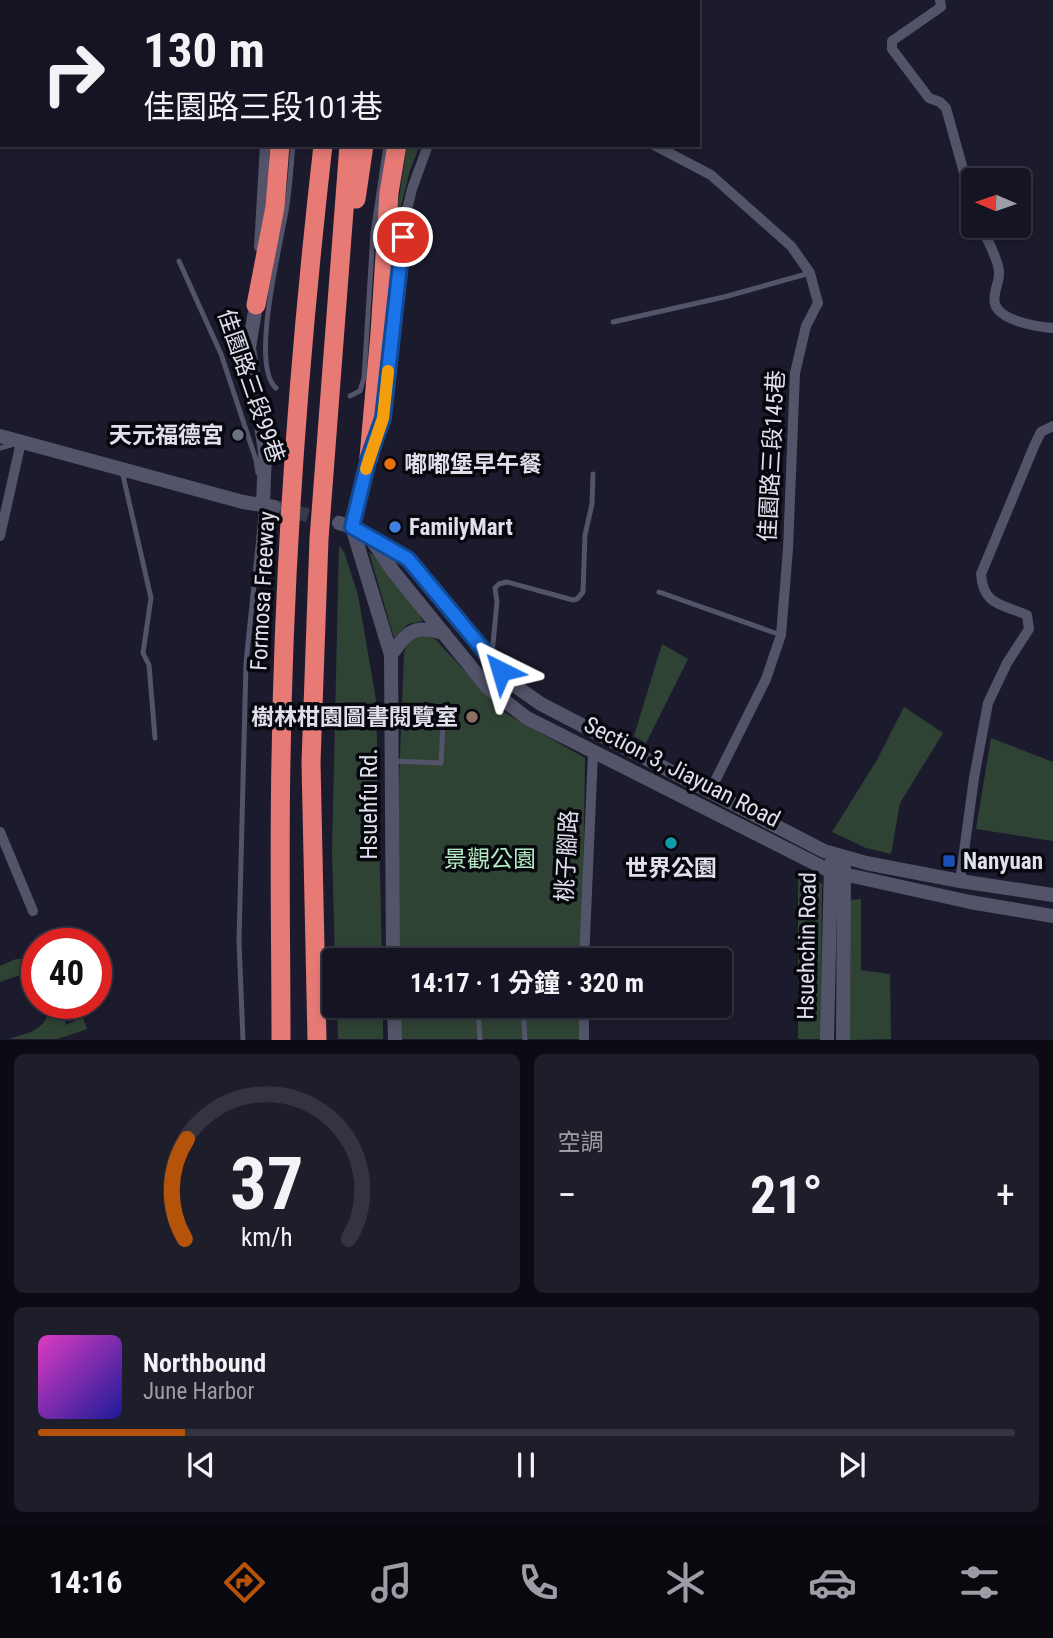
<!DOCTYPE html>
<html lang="zh-TW">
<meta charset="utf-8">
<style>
body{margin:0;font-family:"Roboto Condensed","Noto Sans TC",sans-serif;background:#1e1d2a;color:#f1f3f6;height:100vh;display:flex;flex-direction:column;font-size:26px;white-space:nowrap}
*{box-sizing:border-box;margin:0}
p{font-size:23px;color:#9d9ea5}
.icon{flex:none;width:38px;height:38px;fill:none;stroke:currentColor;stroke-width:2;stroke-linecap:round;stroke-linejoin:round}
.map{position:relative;height:1040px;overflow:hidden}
.panel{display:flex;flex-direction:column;gap:14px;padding:14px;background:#0c0b13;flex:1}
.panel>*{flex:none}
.top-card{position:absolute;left:0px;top:0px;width:700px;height:147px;box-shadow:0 4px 10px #0003,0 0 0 2px #343340;background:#151422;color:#f1f3f6;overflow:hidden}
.needle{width:46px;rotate:272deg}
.controls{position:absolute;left:961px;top:168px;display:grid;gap:14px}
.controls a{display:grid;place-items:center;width:70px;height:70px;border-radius:7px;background:#151422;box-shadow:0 4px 10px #0003,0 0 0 2px #343340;font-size:35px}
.speed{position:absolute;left:21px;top:928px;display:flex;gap:14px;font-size:35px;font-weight:700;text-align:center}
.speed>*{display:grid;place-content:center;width:91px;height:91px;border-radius:50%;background:#151422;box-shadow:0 4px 10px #0003,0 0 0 2px #343340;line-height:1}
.speed .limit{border:10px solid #d22;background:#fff;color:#111}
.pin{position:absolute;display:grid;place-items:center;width:60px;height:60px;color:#fff;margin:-30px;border:4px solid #fff;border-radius:50%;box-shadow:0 2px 7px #0007}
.me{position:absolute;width:77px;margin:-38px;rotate:320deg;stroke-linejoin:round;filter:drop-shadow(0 0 5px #0008)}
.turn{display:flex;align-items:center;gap:24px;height:147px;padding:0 28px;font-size:32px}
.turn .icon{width:91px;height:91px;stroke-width:2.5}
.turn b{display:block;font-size:49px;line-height:60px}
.big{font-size:52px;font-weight:700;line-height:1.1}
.panel .tile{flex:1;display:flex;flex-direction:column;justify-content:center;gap:10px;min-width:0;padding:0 24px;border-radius:10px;background:#1e1d2a}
.panel .dial{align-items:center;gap:0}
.dial svg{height:182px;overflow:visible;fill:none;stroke:#343340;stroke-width:7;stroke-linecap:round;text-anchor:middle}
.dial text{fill:#f1f3f6;stroke:none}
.song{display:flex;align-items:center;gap:21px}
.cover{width:84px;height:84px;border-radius:10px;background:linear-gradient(135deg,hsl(310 70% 55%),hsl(240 70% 35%))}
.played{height:7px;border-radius:4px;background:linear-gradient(90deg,#b45309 15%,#343340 15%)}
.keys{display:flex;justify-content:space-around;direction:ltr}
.heat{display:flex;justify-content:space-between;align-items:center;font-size:38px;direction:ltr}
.panel .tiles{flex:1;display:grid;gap:14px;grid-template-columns:1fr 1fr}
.tile:last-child{grid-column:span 2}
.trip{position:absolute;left:322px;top:948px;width:410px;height:70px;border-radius:7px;background:#151422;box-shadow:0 4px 10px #0003,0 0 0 2px #343340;font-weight:700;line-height:70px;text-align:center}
.dock{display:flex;height:112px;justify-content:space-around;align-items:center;background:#08080e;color:#9d9ea5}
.dock .icon{width:49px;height:49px}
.dock .on{color:#b45309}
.dock b{font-size:32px;color:#f1f3f6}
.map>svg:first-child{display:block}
.green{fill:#2f4335}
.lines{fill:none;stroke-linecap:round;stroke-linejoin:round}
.tertiary-tunnel{stroke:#39394a;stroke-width:14;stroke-dasharray:14 7;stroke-linecap:butt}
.service{stroke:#535369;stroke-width:5}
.minor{stroke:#535369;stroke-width:10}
.tertiary{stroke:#535369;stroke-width:14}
.motorway{stroke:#e77a75;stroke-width:19}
.route-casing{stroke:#114b97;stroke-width:18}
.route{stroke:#1a73e8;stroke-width:12}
.slow{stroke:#f59e0b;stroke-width:12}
.worship-dot{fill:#6b7280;stroke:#07070e;stroke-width:2.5}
.food-dot{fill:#e8710a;stroke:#07070e;stroke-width:2.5}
.shop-dot{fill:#3f7fe0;stroke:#07070e;stroke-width:2.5}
.education-dot{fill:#8d6e63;stroke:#07070e;stroke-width:2.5}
.culture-dot{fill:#0f9aa8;stroke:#07070e;stroke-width:2.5}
.transit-dot{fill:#1a4fb4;stroke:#07070e;stroke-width:2.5}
.labels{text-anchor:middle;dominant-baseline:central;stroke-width:7;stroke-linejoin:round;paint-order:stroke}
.street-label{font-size:23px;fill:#e0e0ed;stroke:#07070e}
.poi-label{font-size:23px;font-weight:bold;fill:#e0e0ed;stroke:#07070e;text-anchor:start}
.park-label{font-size:23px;fill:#b4eac3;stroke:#07070e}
</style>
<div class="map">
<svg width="1053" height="1040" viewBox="0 0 1053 1040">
<rect width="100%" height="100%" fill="#1c1b2d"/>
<g class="green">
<polygon points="407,145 420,145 410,170 393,238"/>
<polygon points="339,546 344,552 358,595 376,700 382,961 335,961 332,851"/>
<polygon points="369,552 396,572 423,621 408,624 394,638"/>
<path d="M427 635 435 639 502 711 585 758 582 961H399L396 859 404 653C409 640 413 636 427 635Z"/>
<polygon points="662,644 688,659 646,743 634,736"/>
<polygon points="904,707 943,733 900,803 891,854 866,848 832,832 877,760"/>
<polygon points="991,738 1053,762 1053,841 976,829"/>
<polygon points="798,872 822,884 821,1039 798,1039"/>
<polygon points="861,899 861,970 890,974 891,1039 850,1040 850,900"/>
<polygon points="16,959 37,959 37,976 20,975 0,982 0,966"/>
<path d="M52 1003H68L65 1025 83 1018 87 1029 58 1039H9C34 1031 45 1031 52 1003Z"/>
<polygon points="337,1006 383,1006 383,1039 338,1039"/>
<polygon points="400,1006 582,1006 581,1039 400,1039"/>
</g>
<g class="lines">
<polyline class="tertiary-tunnel" points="274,507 339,523"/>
<g class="service">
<polyline points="602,0 603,2"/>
<polyline points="202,2 204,0"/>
<polyline points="304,2 304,0"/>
<polyline points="408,2 408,0"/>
<polyline points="0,109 2,109"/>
<polyline points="179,261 221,354 256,460 258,473"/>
<polyline points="613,322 724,297 810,273"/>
<path d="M276 388C249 365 282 240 287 205 290 185 291 165 293 145"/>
<polyline points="350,396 360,391 364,378 373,233 386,145"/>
<polyline points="0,448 14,444"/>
<polyline points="122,471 151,598 143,653 149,665 155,738"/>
<polyline points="659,592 781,635"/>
<polyline points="492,654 497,602 495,588 499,584 507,582 573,600 577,599 583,592 585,535 592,504 593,474"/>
<polyline points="394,761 441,763 444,706"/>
<polyline points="521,949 522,961"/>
<polyline points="393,957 465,958 471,961"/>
<polyline points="478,1006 480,1040"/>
<polyline points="523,1006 525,1040"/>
<polyline points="243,1040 239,941 246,663 262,507"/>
</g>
<g class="minor">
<polyline points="940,0 941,7 892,41 892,49 929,98 940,102 946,108 973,205"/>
<polyline points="260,2 260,0"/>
<polyline points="471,2 471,0"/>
<polyline points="654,145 711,175 791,246 810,273 818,303 806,326 795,373 788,549 781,635 766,679 710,791"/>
<path d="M981 226C986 237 999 261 999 272 1000 282 992 293 995 304 1000 321 1038 327 1053 328"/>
<polyline points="259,247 265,145"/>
<polyline points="377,435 383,418 404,222 412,189 428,145"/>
<polyline points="0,536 21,442"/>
<polyline points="0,832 33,911"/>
<path d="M960 881 974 778 988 703 1007 663 1029 629 1027 615C1001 604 983 605 981 574L1035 444 1041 432 1053 426"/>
<polyline points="584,961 593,753"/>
<polyline points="584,1006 584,1040"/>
</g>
<g class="tertiary">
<polyline points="256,305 249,348 265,452 263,505"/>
<polyline points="0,436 243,502 274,507"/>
<polyline points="339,523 352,527 408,559 511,683 541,704 824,851 866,863 960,881 1053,895"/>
<polyline points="352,527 391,655 393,961"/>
<polyline points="352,527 369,457"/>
<polyline points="372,540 393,571 488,688 527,718 830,871 970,902 1053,916"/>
<path d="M391 655C407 632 414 624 443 633"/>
<polyline points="394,1006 395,1040"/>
<polyline points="827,1040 831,863"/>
<polyline points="843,1040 844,866"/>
</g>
<g class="motorway">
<polyline points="291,2 291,0"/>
<polyline points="339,2 339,0"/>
<polyline points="363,2 363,0"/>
<polyline points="388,2 388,0"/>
<polyline points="425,2 425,0"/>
<polyline points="356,199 364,145"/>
<polyline points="256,305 275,207 280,145"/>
<polyline points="369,457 380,333 389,193 397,145"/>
<path d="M281 1040C281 946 279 852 281 759 284 556 300 347 323 145"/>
<polyline points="317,1040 311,762 319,539 349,145"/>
</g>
</g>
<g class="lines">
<g class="route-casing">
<polyline id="route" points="403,237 383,418 369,457 352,527 408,559 501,671"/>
</g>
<use href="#route" class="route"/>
<polyline class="slow" points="366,469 383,418 388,371"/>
</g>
<circle class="worship-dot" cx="238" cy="435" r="7"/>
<circle class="food-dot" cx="390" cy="464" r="7"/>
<circle class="shop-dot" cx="395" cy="527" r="7"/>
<circle class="education-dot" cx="472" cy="717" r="7"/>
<circle class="culture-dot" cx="671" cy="843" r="7"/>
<rect class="transit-dot" x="942" y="854" width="14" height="14" rx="3.5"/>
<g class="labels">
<g class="street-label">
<text transform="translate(251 386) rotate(71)">佳園路三段99巷</text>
<text transform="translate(772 456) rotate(-87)">佳園路三段145巷</text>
<text transform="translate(263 591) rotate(-87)">Formosa Freeway</text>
<text transform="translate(682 772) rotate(27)">Section 3, Jiayuan Road</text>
<text transform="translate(369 804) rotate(-90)">Hsuehfu Rd.</text>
<text transform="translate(567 856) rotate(-87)">桃子腳路</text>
<text transform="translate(807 946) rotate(-89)">Hsuehchin Road</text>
</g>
<g class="poi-label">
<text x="224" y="435" text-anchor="end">天元福德宮</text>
<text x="404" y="464">嘟嘟堡早午餐</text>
<text x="409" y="527">FamilyMart</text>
<text x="458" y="717" text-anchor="end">樹林柑園圖書閱覽室</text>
<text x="963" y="861">Nanyuan</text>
<text x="671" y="868" text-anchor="middle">世界公園</text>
</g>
<g class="park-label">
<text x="490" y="859">景觀公園</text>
</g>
</g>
</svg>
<div class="controls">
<a><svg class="needle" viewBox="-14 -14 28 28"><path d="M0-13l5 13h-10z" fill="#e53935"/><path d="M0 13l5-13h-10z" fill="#9d9ea5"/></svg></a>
</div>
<div class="speed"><div class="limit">40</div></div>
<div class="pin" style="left:403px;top:237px;background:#d93025"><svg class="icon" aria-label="arrive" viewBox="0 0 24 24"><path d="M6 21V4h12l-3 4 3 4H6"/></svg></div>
<svg class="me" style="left:501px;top:671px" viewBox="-20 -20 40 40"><path d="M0-17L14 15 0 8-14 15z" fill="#1a73e8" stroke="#fff" stroke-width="4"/></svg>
<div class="trip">14:17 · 1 分鐘 · 320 m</div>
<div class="top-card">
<div class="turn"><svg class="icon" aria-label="right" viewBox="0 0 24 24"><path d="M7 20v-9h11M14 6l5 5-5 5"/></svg><div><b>130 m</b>佳園路三段101巷</div></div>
</div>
</div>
<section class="panel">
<div class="tiles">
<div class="tile dial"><svg viewBox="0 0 100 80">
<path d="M14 69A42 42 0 1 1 86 69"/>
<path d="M14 69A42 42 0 0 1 15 25" stroke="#b45309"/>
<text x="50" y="56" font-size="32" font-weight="700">37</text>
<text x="50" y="72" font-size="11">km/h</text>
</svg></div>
<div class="tile"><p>空調</p>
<div class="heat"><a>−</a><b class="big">21°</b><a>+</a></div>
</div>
<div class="tile">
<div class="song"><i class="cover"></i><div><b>Northbound</b><p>June Harbor</p></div></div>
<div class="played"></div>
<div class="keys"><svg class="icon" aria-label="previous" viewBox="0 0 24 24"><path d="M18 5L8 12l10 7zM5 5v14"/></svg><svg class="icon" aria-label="pause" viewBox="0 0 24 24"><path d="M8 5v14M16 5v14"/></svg><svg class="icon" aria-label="next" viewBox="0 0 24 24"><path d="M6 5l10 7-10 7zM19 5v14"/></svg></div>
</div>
</div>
</section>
<nav class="dock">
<b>14:16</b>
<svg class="icon on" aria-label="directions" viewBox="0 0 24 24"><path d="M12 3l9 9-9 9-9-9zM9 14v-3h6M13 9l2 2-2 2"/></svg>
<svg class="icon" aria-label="music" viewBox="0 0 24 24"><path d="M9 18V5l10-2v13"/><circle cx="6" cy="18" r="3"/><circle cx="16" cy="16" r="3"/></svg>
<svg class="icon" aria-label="phone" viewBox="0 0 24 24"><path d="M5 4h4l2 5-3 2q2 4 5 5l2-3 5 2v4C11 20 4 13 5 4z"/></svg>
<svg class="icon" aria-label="climate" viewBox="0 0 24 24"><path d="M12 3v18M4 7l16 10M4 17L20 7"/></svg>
<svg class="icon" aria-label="car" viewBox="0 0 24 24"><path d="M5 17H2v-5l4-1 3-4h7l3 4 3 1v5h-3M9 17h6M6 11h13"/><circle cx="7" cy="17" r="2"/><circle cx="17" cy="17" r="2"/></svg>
<svg class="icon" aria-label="filters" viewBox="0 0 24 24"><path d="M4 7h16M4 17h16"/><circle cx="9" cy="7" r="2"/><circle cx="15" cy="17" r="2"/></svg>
</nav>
